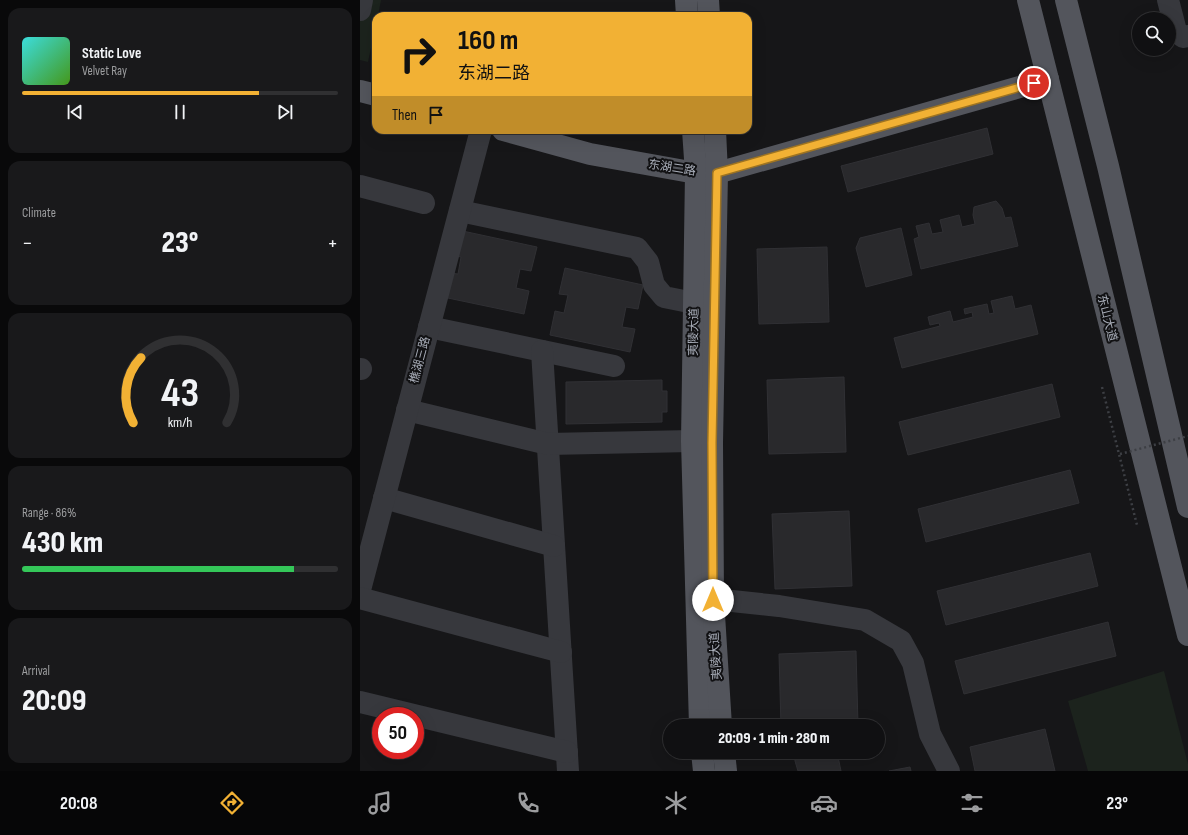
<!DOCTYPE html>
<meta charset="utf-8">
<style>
body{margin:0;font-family:"Sofia Sans Condensed","Noto Sans SC",sans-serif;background:#19191b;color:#f1f3f6;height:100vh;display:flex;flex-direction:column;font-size:15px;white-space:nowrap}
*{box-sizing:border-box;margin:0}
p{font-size:13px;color:#9c9d9f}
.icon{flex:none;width:22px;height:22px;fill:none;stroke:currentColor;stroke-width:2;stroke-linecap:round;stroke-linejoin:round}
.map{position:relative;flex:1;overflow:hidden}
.side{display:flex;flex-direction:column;gap:8px;padding:8px;background:#09090a;width:360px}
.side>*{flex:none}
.hud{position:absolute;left:12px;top:12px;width:380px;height:122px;border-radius:12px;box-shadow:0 4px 16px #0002,0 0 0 1px #303032;background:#f2b134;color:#111;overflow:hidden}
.tools{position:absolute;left:772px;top:12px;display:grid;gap:8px}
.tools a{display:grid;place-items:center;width:44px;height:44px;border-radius:50%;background:#101012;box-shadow:0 4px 16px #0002,0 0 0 1px #303032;font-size:20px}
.speed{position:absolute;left:12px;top:707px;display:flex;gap:8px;font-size:20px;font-weight:700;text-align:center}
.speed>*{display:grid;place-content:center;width:52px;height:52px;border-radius:50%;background:#101012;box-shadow:0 4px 16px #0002,0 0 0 1px #303032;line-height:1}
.speed .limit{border:6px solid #d22;background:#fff;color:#111}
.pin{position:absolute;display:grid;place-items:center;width:34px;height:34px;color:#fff;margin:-17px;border:2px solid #fff;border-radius:50%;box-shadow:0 1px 4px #0007}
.me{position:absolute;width:44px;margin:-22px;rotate:0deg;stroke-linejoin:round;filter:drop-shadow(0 0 3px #0008)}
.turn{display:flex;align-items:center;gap:14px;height:84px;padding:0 20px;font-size:18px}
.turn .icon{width:52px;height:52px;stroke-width:2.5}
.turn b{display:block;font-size:28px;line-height:34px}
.then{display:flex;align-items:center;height:38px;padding:0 20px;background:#0003;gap:8px;font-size:15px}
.big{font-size:30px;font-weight:800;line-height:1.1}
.side .tile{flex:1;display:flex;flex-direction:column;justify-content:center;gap:6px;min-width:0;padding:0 14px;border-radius:12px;background:#19191b}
.side .dial{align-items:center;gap:0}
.dial svg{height:104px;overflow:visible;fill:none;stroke:#303032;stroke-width:7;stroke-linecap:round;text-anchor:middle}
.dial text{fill:#f1f3f6;stroke:none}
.song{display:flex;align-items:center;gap:12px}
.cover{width:48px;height:48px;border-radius:6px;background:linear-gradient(135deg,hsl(180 70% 55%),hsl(100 70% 35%))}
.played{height:4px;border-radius:2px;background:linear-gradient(90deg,#f2b134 75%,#303032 75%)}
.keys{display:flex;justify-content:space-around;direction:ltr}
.heat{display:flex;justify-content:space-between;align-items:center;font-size:22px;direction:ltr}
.charge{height:6px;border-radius:3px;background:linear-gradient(90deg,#34c759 86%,#303032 0)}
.trip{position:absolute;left:303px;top:719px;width:222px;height:40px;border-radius:20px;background:#101012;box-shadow:0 4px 16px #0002,0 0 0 1px #303032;font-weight:800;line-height:40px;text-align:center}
.tab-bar{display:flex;height:64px;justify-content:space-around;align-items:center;background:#060607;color:#9c9d9f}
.tab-bar .icon{width:28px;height:28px}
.tab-bar .current{color:#f2b134}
.tab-bar b{font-size:18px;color:#f1f3f6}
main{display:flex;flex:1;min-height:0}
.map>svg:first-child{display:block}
.green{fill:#1c231d}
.building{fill:#29292c;stroke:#303034}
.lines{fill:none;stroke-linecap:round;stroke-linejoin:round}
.path{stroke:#3d3f44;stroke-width:2.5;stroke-dasharray:2 3;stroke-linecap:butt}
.minor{stroke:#37383d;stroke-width:22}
.major{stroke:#53555c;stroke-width:22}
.path-bridge{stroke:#3d3f44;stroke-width:2.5;stroke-dasharray:2 3;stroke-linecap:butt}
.route-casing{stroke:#9d7322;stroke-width:10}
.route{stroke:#f2b134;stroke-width:7}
.labels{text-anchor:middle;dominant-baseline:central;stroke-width:4;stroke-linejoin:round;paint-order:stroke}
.street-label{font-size:12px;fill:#a8adb8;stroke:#111113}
</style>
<main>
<section class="side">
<div class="tile">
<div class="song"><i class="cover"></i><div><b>Static Love</b><p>Velvet Ray</p></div></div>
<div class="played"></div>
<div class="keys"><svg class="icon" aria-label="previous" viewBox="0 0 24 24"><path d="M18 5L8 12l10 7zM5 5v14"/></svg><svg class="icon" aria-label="pause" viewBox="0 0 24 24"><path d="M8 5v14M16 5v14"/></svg><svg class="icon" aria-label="next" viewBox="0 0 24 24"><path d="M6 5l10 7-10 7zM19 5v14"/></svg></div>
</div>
<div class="tile"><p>Climate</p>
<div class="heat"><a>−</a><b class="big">23°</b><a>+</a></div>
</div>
<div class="tile dial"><svg viewBox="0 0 100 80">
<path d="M14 69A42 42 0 1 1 86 69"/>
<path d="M14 69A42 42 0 0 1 20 19" stroke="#f2b134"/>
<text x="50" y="56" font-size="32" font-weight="700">43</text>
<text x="50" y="72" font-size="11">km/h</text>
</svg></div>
<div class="tile"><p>Range · 86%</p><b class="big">430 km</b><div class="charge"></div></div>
<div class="tile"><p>Arrival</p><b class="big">20:09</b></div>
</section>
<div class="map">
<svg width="828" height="771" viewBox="0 0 828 771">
<rect width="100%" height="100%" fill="#161618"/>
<g class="green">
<polygon points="0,0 21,0 18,16 16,16 16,24 8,62 0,60"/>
<polygon points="804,671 828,764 828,771 728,771 708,701"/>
</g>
<g class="building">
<polygon points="627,128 633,154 488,192 481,166"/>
<polygon points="636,201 642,208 645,218 651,217 658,246 561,269 554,239 559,237 556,226 569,223 572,234 583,232 580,220 599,215 602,227 615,224 613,215 614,207"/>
<polygon points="541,228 552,275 506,287 496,248 500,238"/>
<polygon points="98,230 177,247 171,271 160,269 156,288 169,291 164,314 83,297 89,273 98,274 101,257 93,255"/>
<polygon points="467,247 469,322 399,324 397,249"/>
<polygon points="205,268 283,285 278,309 266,307 262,327 275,329 270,352 190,335 195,311 204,313 208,295 199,294"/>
<polygon points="652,296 655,309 671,305 678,334 542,368 534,338 580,326 579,323 570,325 568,317 590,311 593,322 613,317 612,312 605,314 604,309 627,304 629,314 634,313 631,301"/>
<polygon points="484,377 486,452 409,454 407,380"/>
<polygon points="302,380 302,391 307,391 307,412 302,412 302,422 206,424 206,382"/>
<polygon points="692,384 700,417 548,455 539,422"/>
<polygon points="710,470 719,503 566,542 558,509"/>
<polygon points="489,511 492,586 415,589 412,514"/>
<polygon points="730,553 738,586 586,625 577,591"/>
<polygon points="748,622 756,656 604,694 595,661"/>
<polygon points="496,651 498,725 421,726 419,654"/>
<polygon points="685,729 695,771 615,771 610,747"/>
<polygon points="435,752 477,752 481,771 438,771 435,761"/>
<polygon points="550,767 551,771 529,771"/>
</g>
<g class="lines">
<polyline class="path" points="742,387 777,525"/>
<g class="minor">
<polyline points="808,0 816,31 823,37 828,36"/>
<polyline points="0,10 2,0"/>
<polyline points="0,186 64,203"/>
<polyline points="100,211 277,248 288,262 294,285 304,297 334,303"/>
<polyline points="69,327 254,366"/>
<polyline points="182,351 208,771"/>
<polyline points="0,369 1,369"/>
<polyline points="47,410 188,444 332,441"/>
<polyline points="24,498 194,546"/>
<polyline points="0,590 121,130"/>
<polyline points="0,598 201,652"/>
<polyline points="353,599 419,606 505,620 541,641 553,663 570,734 589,771"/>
<polyline points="0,702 207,752"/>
</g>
<g class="major">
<polyline points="326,0 327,16"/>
<polyline points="348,0 349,16"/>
<polyline points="668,0 828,635"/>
<polyline points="706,0 748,166 828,507"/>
<polyline points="0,91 16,95"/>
<polyline points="143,130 230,154 336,173 357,173 688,79"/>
<polyline points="333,130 336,173 332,441 340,726"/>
<polyline points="355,130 357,173 352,443 353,599 361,726"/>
<polyline points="342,752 344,771"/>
<polyline points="364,752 366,771"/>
</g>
<polyline class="path-bridge" points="760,454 828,436"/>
</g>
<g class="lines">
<g class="route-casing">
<polyline id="route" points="353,600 352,443 357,173 674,83"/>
</g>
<use href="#route" class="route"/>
</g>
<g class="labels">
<g class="street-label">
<text transform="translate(312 168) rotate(9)">东湖二路</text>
<text transform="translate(747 318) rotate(76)">东山大道</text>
<text transform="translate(334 332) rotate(-89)">夷陵大道</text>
<text transform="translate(60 360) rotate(-75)">樵湖三路</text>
<text transform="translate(356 656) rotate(-94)">夷陵大道</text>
</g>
</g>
</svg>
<div class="tools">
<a><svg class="icon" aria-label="search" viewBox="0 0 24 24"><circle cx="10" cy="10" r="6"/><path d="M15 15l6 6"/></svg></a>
</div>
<div class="speed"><div class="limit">50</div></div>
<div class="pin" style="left:674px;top:83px;background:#d93025"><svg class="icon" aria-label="arrive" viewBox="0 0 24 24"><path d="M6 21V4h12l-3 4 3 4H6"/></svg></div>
<svg class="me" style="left:353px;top:600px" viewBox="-20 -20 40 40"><circle r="19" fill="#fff"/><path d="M0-13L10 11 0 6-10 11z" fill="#f2b134"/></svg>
<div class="trip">20:09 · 1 min · 280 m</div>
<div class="hud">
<div class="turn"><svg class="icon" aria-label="right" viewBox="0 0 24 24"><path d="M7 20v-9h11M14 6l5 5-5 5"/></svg><div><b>160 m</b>东湖二路</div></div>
<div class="then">Then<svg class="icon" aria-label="arrive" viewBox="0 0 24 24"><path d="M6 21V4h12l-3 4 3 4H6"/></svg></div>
</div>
</div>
</main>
<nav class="tab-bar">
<b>20:08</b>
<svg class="icon current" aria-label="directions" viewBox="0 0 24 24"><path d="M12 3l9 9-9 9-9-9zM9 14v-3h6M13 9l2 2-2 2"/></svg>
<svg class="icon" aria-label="music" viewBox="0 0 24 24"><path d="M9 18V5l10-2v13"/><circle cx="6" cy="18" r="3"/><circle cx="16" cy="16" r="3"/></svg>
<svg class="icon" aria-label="phone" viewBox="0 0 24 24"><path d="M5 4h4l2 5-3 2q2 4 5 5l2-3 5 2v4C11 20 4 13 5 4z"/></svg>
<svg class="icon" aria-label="climate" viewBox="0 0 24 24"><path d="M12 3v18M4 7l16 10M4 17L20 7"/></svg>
<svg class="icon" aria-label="car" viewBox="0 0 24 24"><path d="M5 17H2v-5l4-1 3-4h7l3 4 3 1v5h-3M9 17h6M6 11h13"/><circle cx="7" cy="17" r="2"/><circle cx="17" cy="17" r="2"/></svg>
<svg class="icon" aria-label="filters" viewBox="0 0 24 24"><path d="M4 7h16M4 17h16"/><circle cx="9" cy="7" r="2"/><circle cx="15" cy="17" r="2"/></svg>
<b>23°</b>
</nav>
